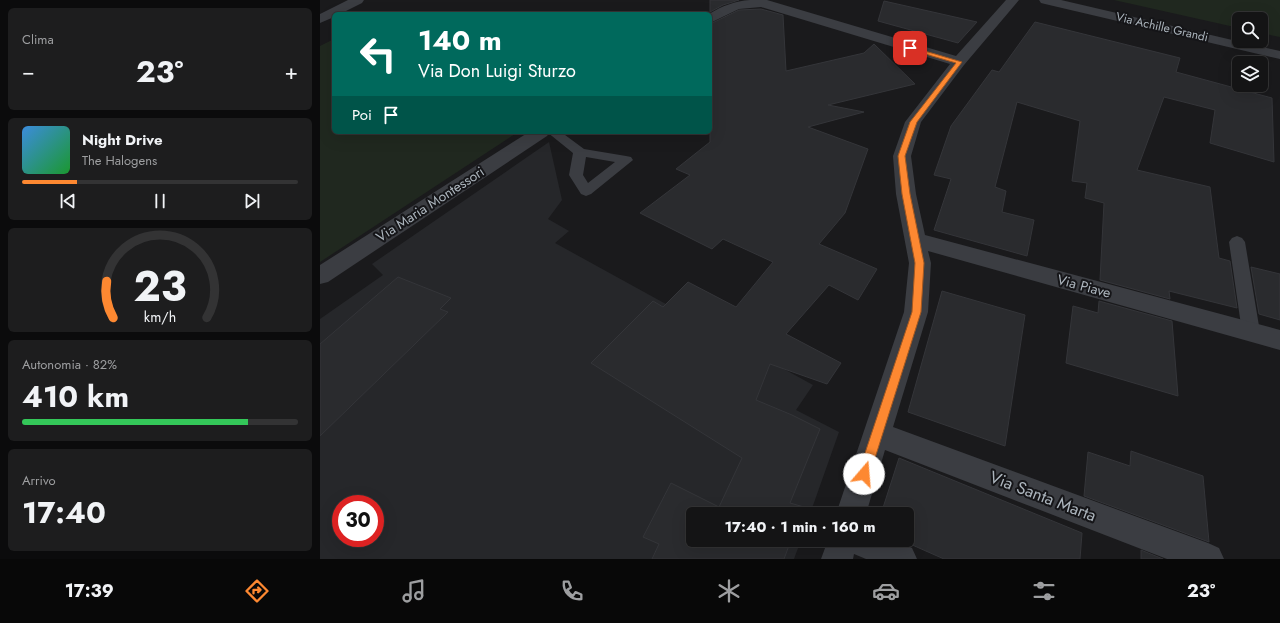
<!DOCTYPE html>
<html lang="it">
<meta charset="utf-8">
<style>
body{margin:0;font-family:Jost,sans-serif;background:#1d1d1e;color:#f1f3f6;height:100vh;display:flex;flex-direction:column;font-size:15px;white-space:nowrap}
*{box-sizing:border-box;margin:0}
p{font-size:13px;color:#9d9ea0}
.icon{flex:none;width:22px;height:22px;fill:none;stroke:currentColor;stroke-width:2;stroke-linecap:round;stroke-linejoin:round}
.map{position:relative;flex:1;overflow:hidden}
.side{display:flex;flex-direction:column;gap:8px;padding:8px;background:#0b0b0c;width:320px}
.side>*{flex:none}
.banner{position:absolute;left:12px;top:12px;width:380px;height:122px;border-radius:6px;box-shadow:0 4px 16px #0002,0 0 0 1px #333334;background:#00695c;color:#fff;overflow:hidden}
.tools{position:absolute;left:912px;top:12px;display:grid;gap:8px}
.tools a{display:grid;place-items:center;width:36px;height:36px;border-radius:6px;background:#141415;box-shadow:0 4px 16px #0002,0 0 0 1px #333334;font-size:20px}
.speed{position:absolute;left:12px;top:495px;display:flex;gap:8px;font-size:20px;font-weight:700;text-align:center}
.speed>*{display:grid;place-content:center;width:52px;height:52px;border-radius:50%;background:#141415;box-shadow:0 4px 16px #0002,0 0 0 1px #333334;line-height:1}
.speed .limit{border:6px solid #d22;background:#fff;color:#111}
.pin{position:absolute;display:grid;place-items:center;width:34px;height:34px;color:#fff;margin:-17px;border-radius:8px;box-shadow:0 2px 6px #0006}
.me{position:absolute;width:44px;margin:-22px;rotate:18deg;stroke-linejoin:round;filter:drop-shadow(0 0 3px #0008)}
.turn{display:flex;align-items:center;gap:14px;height:84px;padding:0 20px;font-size:18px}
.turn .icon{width:52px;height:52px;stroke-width:2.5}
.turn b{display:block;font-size:28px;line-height:34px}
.then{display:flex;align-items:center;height:38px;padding:0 20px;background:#0003;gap:8px;font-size:15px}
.big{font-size:30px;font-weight:700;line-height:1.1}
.side .tile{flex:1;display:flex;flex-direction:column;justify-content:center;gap:6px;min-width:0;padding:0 14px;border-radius:6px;background:#1d1d1e}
.side .dial{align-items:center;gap:0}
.dial svg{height:104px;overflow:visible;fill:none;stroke:#333334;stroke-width:7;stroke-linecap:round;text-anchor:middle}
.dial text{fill:#f1f3f6;stroke:none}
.song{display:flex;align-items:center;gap:12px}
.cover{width:48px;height:48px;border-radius:6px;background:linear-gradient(135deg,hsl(210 70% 55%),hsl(130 70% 35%))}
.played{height:4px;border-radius:2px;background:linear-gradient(90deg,#fd8831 20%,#333334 20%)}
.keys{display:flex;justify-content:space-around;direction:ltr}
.heat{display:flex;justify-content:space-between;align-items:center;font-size:22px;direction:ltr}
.charge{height:6px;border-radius:3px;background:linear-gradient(90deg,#34c759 82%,#333334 0)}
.trip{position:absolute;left:366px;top:507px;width:228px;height:40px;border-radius:6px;background:#141415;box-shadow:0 4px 16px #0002,0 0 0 1px #333334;font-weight:700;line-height:40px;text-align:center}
.tabs{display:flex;height:64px;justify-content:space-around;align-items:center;background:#080808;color:#9d9ea0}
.tabs .icon{width:28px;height:28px}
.tabs .current{color:#fd8831}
.tabs b{font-size:18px;color:#f1f3f6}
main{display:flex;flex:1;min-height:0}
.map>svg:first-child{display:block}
.built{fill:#26272a;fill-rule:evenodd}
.green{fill:#20281f}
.building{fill:#2a2b2e;stroke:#343539}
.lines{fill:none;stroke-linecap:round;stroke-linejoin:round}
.service{fill:#3b3d42;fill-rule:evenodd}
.minor{fill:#3b3d42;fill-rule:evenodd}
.tertiary{fill:#3b3d42;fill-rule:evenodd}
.route{fill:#fd8831;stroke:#a45820}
.labels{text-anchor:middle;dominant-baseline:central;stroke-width:4;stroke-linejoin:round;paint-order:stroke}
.far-street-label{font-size:12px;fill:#acb5bd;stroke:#151518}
.street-label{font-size:14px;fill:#acb5bd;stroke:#151518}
.near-street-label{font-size:17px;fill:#acb5bd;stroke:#151518}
</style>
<main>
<section class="side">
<div class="tile"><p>Clima</p>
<div class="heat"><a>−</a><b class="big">23°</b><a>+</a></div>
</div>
<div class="tile">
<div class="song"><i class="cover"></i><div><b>Night Drive</b><p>The Halogens</p></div></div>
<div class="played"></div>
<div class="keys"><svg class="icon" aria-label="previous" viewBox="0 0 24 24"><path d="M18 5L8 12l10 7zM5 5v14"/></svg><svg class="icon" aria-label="pause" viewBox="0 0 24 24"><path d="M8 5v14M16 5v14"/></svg><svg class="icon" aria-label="next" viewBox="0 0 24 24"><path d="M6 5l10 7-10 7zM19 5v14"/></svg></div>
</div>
<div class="tile dial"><svg viewBox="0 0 100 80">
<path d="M14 69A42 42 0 1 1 86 69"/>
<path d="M14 69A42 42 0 0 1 9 41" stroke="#fd8831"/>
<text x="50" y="56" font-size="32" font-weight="700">23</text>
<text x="50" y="72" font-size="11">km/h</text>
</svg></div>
<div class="tile"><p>Autonomia · 82%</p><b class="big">410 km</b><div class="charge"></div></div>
<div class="tile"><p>Arrivo</p><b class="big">17:40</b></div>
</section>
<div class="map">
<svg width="960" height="559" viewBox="0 0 960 559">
<rect width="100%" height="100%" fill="#1a1a1c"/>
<path class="built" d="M229 142 242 200 228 219 249 231 235 243 493 385 476 410 519 432 490 514H373V540H481L474 559H0V319L63 275 52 264ZM21 504H55V538H21Z"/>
<g class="green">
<polygon points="794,0 960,0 960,37 941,33 941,19 919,19 919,28"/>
<polygon points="14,39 14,132 198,132 0,262 0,46"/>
</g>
<g class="building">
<polygon points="390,0 419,0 403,5 390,12"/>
<polygon points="564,1 657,22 638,43 558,21"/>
<polygon points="441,9 463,15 466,71 544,53 554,44 595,84 508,105 544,112 488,127 548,149 525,213 499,244 557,269 538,300 509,285 466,334 521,363 507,384 450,364 436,400 472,415 500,429 470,503 484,507 481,514 373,514 373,540 471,540 464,559 332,559 339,544 323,537 351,483 399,507 422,458 271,363 333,301 343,307 368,282 416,307 453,262 403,239 392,249 320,213 370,175 356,169 390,142 390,24 419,10"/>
<polygon points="715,22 860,58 856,72 952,98 954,162 890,143 895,110 844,97 817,170 890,187 899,258 910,261 917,308 849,291 850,299 780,280 784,203 765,198 767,183 752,181 760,121 697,102 675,187 686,191 682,212 714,220 707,256 614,230 631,179 614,175 631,126 672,70 679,72"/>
<polygon points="931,267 960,274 960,320 939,314"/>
<polygon points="78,277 131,298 120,309 128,312 0,436 0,344"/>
<polygon points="622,291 705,315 685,446 588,412"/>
<polygon points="779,301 852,321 858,396 746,363 753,306 778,313"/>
<polygon points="811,451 883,476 889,542 764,496 768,452 810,466"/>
<polygon points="579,458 762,533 760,559 624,559 581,540 587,540 587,514 561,514"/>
<polygon points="821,550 843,559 821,559"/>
</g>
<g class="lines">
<g class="service">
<path d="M227 132H241L264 149 306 156 311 157 313 160 271 194 266 196 261 194 249 175 253 153ZM266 157 295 162 268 183 263 175Z"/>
<polygon points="917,236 922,238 925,242 940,332 937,337 931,339 925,337 922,332 909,242 912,238"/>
</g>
<g class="minor">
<polygon points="28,0 44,0 42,3 20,14 14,14 14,17 0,23 0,14"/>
<path d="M430 0H447L636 56 686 0H699L644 65 601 122 591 156 596 194 605 235 960 330V350L608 251 611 263 608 312 573 427 888 543 899 548 904 559H847L565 450 546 514H516L584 312 589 263 576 194 573 156 585 122 630 64 441 7 419 9 390 23 389 14C402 6 415 1 430 0Z"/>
<polygon points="209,132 230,132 227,136 8,282 0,284 0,265"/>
<polygon points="508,540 574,540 592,548 597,559 546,559 534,554 533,559 501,559"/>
</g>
<polygon class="tertiary" points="719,0 741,0 960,51 960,59 725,4 721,3"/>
</g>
<polygon class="route" points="588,46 642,62 597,122 585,156 590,194 604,263 601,312 550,474 548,478 544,480 540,478 538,474 592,312 595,263 582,194 578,156 590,122 636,63 588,49"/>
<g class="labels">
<g class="far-street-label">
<text transform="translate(842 27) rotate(13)">Via Achille Grandi</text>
</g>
<g class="street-label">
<text transform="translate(110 204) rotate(-33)">Via Maria Montessori</text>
<text transform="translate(764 286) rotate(15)">Via Piave</text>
</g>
<g class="near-street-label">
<text transform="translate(723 496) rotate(21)">Via Santa Marta</text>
</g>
</g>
</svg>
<div class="tools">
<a><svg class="icon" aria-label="search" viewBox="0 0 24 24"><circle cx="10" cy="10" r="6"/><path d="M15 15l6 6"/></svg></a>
<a><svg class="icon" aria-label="layers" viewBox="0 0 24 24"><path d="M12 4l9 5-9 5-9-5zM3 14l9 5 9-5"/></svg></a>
</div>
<div class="speed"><div class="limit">30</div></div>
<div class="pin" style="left:590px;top:48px;background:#d93025"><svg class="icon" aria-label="arrive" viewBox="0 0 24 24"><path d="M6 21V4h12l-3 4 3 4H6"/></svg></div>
<svg class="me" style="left:544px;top:474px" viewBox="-20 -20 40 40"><circle r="19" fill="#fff"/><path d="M0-13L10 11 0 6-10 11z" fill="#fd8831"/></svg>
<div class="trip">17:40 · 1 min · 160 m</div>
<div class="banner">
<div class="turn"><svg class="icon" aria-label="left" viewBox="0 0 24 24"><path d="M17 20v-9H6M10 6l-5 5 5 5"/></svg><div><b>140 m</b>Via Don Luigi Sturzo</div></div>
<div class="then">Poi<svg class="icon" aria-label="arrive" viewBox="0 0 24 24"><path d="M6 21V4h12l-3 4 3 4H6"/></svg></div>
</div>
</div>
</main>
<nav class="tabs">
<b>17:39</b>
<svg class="icon current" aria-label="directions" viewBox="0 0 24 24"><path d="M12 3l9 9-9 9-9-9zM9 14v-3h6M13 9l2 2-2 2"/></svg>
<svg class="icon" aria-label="music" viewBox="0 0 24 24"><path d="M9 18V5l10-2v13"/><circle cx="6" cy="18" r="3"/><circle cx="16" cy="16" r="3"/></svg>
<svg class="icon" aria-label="phone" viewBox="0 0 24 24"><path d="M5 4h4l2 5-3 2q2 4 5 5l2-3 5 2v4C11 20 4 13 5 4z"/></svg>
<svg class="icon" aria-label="climate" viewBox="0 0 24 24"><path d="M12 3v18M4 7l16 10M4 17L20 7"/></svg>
<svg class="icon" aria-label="car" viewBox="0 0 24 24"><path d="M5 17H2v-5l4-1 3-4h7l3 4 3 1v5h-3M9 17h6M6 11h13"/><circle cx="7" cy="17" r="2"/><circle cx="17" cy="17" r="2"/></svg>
<svg class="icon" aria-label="filters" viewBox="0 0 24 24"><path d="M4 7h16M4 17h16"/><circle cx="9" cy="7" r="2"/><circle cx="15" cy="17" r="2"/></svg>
<b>23°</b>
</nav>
